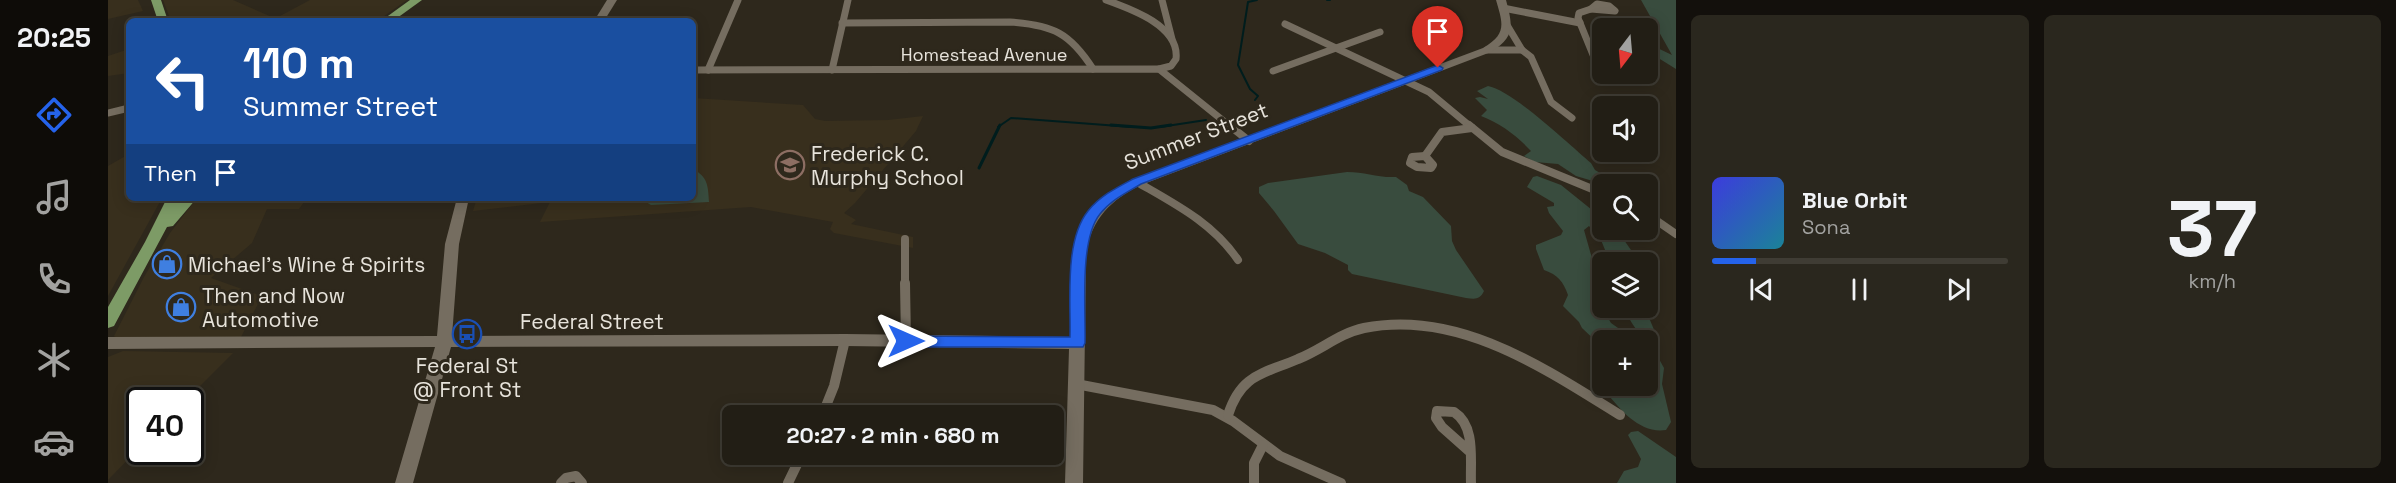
<!DOCTYPE html>
<meta charset="utf-8">
<style>
body{margin:0;font-family:"Space Grotesk",sans-serif;background:#2a271e;color:#f1f3f6;height:100vh;display:flex;flex-direction:column;font-size:22px;white-space:nowrap}
*{box-sizing:border-box;margin:0}
p{font-size:20px;color:#a2a2a0}
.icon{flex:none;width:33px;height:33px;fill:none;stroke:currentColor;stroke-width:2;stroke-linecap:round;stroke-linejoin:round}
.map{position:relative;flex:1;overflow:hidden}
.details{display:flex;flex-direction:column;gap:15px;padding:15px;background:#13100c;width:720px}
.details>*{flex:none}
.hud{position:absolute;left:18px;top:18px;width:570px;height:183px;border-radius:9px;box-shadow:0 3px 15px #0003,0 0 0 2px #3f3c34;background:#1a4fa0;color:#fff;overflow:hidden}
.needle{width:39px;rotate:196deg}
.fabs{position:absolute;left:1484px;top:18px;display:grid;gap:12px}
.fabs a{display:grid;place-items:center;width:66px;height:66px;border-radius:9px;background:#221e15;box-shadow:0 3px 15px #0003,0 0 0 2px #3f3c34;font-size:30px}
.speed{position:absolute;left:18px;top:387px;display:flex;gap:12px;font-size:30px;font-weight:700;text-align:center}
.speed>*{display:grid;place-content:center;width:78px;height:78px;border-radius:50%;background:#221e15;box-shadow:0 3px 15px #0003,0 0 0 2px #3f3c34;line-height:1}
.speed .limit{border:3px solid #111;border-radius:9px;background:#fff;color:#111}
.pin{position:absolute;display:grid;place-items:center;width:51px;height:51px;color:#fff;margin:-62px -26px;border-radius:50% 50% 50% 0;rotate:-45deg;box-shadow:0 0 6px #0007}
.pin .icon{rotate:45deg}
.me{position:absolute;width:66px;margin:-33px;rotate:90deg;stroke-linejoin:round;filter:drop-shadow(0 0 4px #0008)}
.turn{display:flex;align-items:center;gap:21px;height:126px;padding:0 18px;font-size:27px}
.turn .icon{width:78px;height:78px;stroke-width:2.5}
.turn b{display:block;font-size:42px;line-height:51px}
.then{display:flex;align-items:center;height:57px;padding:0 18px;background:#0003;gap:12px;font-size:22px}
.details .tile{flex:1;display:flex;flex-direction:column;justify-content:center;gap:9px;min-width:0;padding:0 21px;border-radius:9px;background:#2a271e}
.details .dial{align-items:center;gap:0}
.dial b{font-size:78px;line-height:1}
.song{display:flex;align-items:center;gap:18px}
.cover{width:72px;height:72px;border-radius:9px;background:linear-gradient(135deg,hsl(240 70% 55%),hsl(190 70% 35%))}
.played{height:6px;border-radius:3px;background:linear-gradient(90deg,#2563eb 15%,#3f3c34 15%)}
.keys{display:flex;justify-content:space-around;direction:ltr}
.details .tiles{flex:1;display:grid;gap:15px;grid-template-columns:repeat(2,1fr)}
.trip{position:absolute;left:614px;top:405px;width:342px;height:60px;border-radius:9px;background:#221e15;box-shadow:0 3px 15px #0003,0 0 0 2px #3f3c34;font-weight:700;line-height:60px;text-align:center}
main{display:flex;flex:1;min-height:0}
.menu{display:flex;flex-direction:column;width:108px;justify-content:space-around;align-items:center;background:#0e0c08;color:#a2a2a0}
.menu .icon{width:42px;height:42px}
.menu .current{color:#2563eb}
.menu b{font-size:27px;color:#f1f3f6}
.map>svg:first-child{display:block}
.built{fill:#382f1d}
.green{fill:#394c3e}
.lines{fill:none;stroke-linecap:round;stroke-linejoin:round}
.stream-far1{stroke:#001d1d;stroke-width:2}
.stream{stroke:#001d1d;stroke-width:3}
.street-far2{stroke:#756d60;stroke-width:7}
.street-far1{stroke:#756d60;stroke-width:8}
.street{stroke:#756d60;stroke-width:10}
.secondary{fill:#756d60;fill-rule:evenodd}
.primary{fill:#7d9b66;fill-rule:evenodd}
.route{fill:#2563eb;stroke:#184099;stroke-width:1.5}
.labels{text-anchor:middle;dominant-baseline:central;stroke-width:6;stroke-linejoin:round;paint-order:stroke}
.far-street-label{font-size:18px;fill:#e7e3db;stroke:#2e281c}
.street-label{font-size:21px;fill:#e7e3db;stroke:#2e281c}
.poi-label{font-size:21px;fill:#e7e3db;stroke:#2e281c;text-anchor:start}
</style>
<main>
<nav class="menu">
<b>20:25</b>
<svg class="icon current" aria-label="directions" viewBox="0 0 24 24"><path d="M12 3l9 9-9 9-9-9zM9 14v-3h6M13 9l2 2-2 2"/></svg>
<svg class="icon" aria-label="music" viewBox="0 0 24 24"><path d="M9 18V5l10-2v13"/><circle cx="6" cy="18" r="3"/><circle cx="16" cy="16" r="3"/></svg>
<svg class="icon" aria-label="phone" viewBox="0 0 24 24"><path d="M5 4h4l2 5-3 2q2 4 5 5l2-3 5 2v4C11 20 4 13 5 4z"/></svg>
<svg class="icon" aria-label="climate" viewBox="0 0 24 24"><path d="M12 3v18M4 7l16 10M4 17L20 7"/></svg>
<svg class="icon" aria-label="car" viewBox="0 0 24 24"><path d="M5 17H2v-5l4-1 3-4h7l3 4 3 1v5h-3M9 17h6M6 11h13"/><circle cx="7" cy="17" r="2"/><circle cx="17" cy="17" r="2"/></svg>
</nav>
<div class="map">
<svg width="1568" height="483" viewBox="0 0 1568 483">
<rect width="100%" height="100%" fill="#2e281c"/>
<g class="built">
<polygon points="0,0 30,0 35,11 0,19"/>
<polygon points="55,0 125,0 173,21 63,21"/>
<polygon points="202,0 299,0 269,21 235,18 231,21 208,21 172,16"/>
<polygon points="21,49 21,73 0,76 0,56"/>
<polygon points="585,98 695,105 707,119 717,121 780,120 815,116 808,131 747,203 736,213 748,220 743,224 805,237 805,248 726,233 722,229 725,222 643,207 432,222 442,202 365,211 368,201 400,198 585,198"/>
<polygon points="21,154 21,198 54,198 0,296 0,166"/>
<polygon points="89,198 199,198 191,209 159,209 144,243 103,278 154,296 132,339 8,338 6,336 36,277 62,233"/>
<polygon points="15,351 125,353 78,400 32,400 31,448 0,480 0,357"/>
</g>
<g class="green">
<polygon points="1533,0 1568,0 1568,69 1539,51 1539,43 1564,55"/>
<path d="M1380 86C1404 90 1462 145 1483 163L1487 170 1511 184H1495L1468 176 1450 164 1427 162 1416 156 1423 151C1408 135 1393 124 1373 116L1379 110 1367 98 1372 97 1380 99 1369 91Z"/>
<path d="M585 169C600 177 600 186 601 202L543 205 538 202 539 198H585Z"/>
<path d="M1239 172C1257 172 1270 178 1288 177L1299 185 1301 191 1315 197 1343 226 1344 241 1348 250 1376 291C1372 300 1367 299 1358 298L1244 274 1240 270V265L1217 253 1190 244 1166 211 1151 193V187L1160 183Z"/>
<path d="M1429 176 1453 185 1494 218V230H1509L1530 260 1531 262H1502L1493 240 1481 226 1476 230 1487 269 1494 308 1503 323 1527 340H1494L1493 346 1474 328 1471 322 1455 306 1460 295C1455 281 1450 275 1436 270L1428 249V245L1453 235 1455 231 1441 213 1439 207 1446 206V203L1419 187 1425 177Z"/>
<path d="M1516 308H1537L1549 337 1547 342C1532 340 1522 321 1516 308Z"/>
<path d="M1539 349 1551 359 1556 368 1554 384 1563 422 1558 430C1533 434 1513 411 1499 393L1500 386H1539Z"/>
<polygon points="1530,431 1568,457 1568,483 1509,483 1516,471 1530,467 1533,459 1520,435 1523,432"/>
</g>
<g class="lines">
<g class="stream-far1">
<polyline points="1219,0 1222,0"/>
<polyline points="1147,100 1150,96 1142,89 1130,65 1140,2 1149,0"/>
<polyline points="890,127 903,118 1024,127"/>
<polyline points="1052,127 1098,120"/>
</g>
<g class="stream">
<polyline points="1003,125 1043,128 1063,125"/>
<polyline points="871,168 892,125"/>
</g>
<g class="street-far2">
<path d="M998 0C1023 9 1072 26 1068 59L1063 66 1051 69"/>
<polyline points="1054,0 1064,39"/>
<polygon points="1489,4 1501,6 1507,11 1483,9"/>
<polyline points="1395,8 1472,23"/>
<polyline points="1483,9 1471,13 1470,18 1492,72 1499,76 1514,77 1514,74"/>
<path d="M734 23 902 22C945 25 962 33 985 69"/>
<polyline points="1177,24 1321,92 1363,127"/>
<polyline points="1399,25 1414,50 1423,57 1443,102 1464,118"/>
<polyline points="1379,50 1414,50"/>
<polyline points="585,70 1051,69 1123,127"/>
<polyline points="600,70 630,0"/>
<polyline points="724,70 740,0"/>
<polyline points="1165,71 1272,32"/>
<polyline points="0,113 21,108"/>
</g>
<g class="street-far1">
<polyline points="1121,125 1141,141"/>
<polyline points="1361,125 1394,152 1494,193"/>
<polygon points="1317,156 1325,165 1323,168 1309,167 1302,163 1304,157"/>
<polyline points="1317,156 1334,132 1364,128"/>
<path d="M1029 182C1067 204 1105 223 1130 260"/>
<polyline points="1539,214 1568,234"/>
<polyline points="797,239 797,285"/>
</g>
<g class="street">
<polyline points="797,283 798,341"/>
<polyline points="968,384 1105,410 1125,421 1172,456 1233,483"/>
<path d="M1120 415C1133 374 1155 374 1190 359 1213 350 1232 333 1256 328 1350 309 1436 368 1512 415"/>
<polyline points="714,416 726,386 737,340"/>
<path d="M1361 451 1334 427 1328 418 1329 411 1346 412C1368 426 1362 460 1363 483"/>
<polyline points="453,483 458,478 468,476 474,483"/>
<polyline points="680,483 694,454"/>
<polyline points="1146,483 1146,463 1155,445"/>
</g>
<g class="secondary">
<polygon points="499,0 509,0 496,21 486,21"/>
<path d="M1388 0H1398C1405 26 1407 37 1383 52L1033 185C1003 200 984 218 978 253L975 483H957L961 349 737 346 343 347 305 483H287L327 347 0 349V337L329 336 337 244 349 198H361L351 244 344 336 737 334 962 337 964 253C971 217 992 196 1025 179L1375 48C1399 34 1395 24 1388 0Z"/>
</g>
<g class="primary">
<polygon points="43,0 53,0 60,21 50,21"/>
<polygon points="302,0 314,0 285,21 273,21"/>
<polygon points="59,198 73,198 72,201 74,198 89,198 65,226 59,227 6,326 0,328 0,307 37,242"/>
</g>
</g>
<path class="route" d="M1330 65 1335 68 1334 70 1033 184C1018 193 1003 200 992 214 971 240 978 309 977 343L975 347H798L793 345 791 341 793 337 798 336 962 337C963 301 956 241 980 211 992 196 1008 188 1025 179Z"/>
<defs>
<g id="school-ring" transform="scale(1.5)"><circle r="9.5" fill="#2e281c" stroke="#8d6e63" stroke-width="1.5"/><path d="M0-5L7-2L0 1L-7-2ZM-4 1L0 2.5L4 1V4Q0 6-4 4Z" fill="#8d6e63"/></g>
<g id="shop-ring" transform="scale(1.5)"><circle r="9.5" fill="#2e281c" stroke="#3f7fe0" stroke-width="1.5"/><path d="M-5-2.5h2.3a2.7 3.5 0 0 1 5.4 0H5L5.5 6h-11ZM-1.5-2.5h3a1.5 2.3 0 0 0-3 0Z" fill="#3f7fe0"/></g>
<g id="bus-ring" transform="scale(1.5)"><circle r="9.5" fill="#2e281c" stroke="#1a4fb4" stroke-width="1.5"/><path d="M-5-6H5V4H4V6H2V4H-2V6H-4V4H-5ZM-3.5-4V0h7V-4ZM-3.5 1.2v1.5H-2V1.2ZM2 1.2v1.5H3.5V1.2Z" fill="#1a4fb4"/></g>
</defs>
<g fill-rule="evenodd">
<use href="#school-ring" x="682" y="165"/>
<use href="#shop-ring" x="59" y="264"/>
<use href="#shop-ring" x="73" y="307"/>
<use href="#bus-ring" x="359" y="334"/>
</g>
<g class="labels">
<g class="far-street-label">
<text x="876" y="54">Homestead Avenue</text>
</g>
<g class="street-label">
<text transform="translate(1088 136) rotate(-21)">Summer Street</text>
<text x="484" y="321">Federal Street</text>
</g>
<g class="poi-label">
<text x="703" y="153">Frederick C.<tspan x="703" dy="24">Murphy School</tspan></text>
<text x="80" y="264">Michael's Wine &amp; Spirits</text>
<text x="94" y="295">Then and Now<tspan x="94" dy="24">Automotive</tspan></text>
<text x="359" y="365" text-anchor="middle">Federal St<tspan x="359" dy="24">@ Front St</tspan></text>
</g>
</g>
</svg>
<div class="fabs">
<a><svg class="needle" viewBox="-14 -14 28 28"><path d="M0-13l5 13h-10z" fill="#e53935"/><path d="M0 13l5-13h-10z" fill="#a2a2a0"/></svg></a>
<a><svg class="icon" aria-label="sound" viewBox="0 0 24 24"><path d="M4 9h4l5-4v14l-5-4H4zM17 9q2 3 0 6"/></svg></a>
<a><svg class="icon" aria-label="search" viewBox="0 0 24 24"><circle cx="10" cy="10" r="6"/><path d="M15 15l6 6"/></svg></a>
<a><svg class="icon" aria-label="layers" viewBox="0 0 24 24"><path d="M12 4l9 5-9 5-9-5zM3 14l9 5 9-5"/></svg></a>
<a>+</a>
</div>
<div class="speed"><div class="limit">40</div></div>
<div class="pin" style="left:1330px;top:68px;background:#d93025"><svg class="icon" aria-label="arrive" viewBox="0 0 24 24"><path d="M6 21V4h12l-3 4 3 4H6"/></svg></div>
<svg class="me" style="left:798px;top:341px" viewBox="-20 -20 40 40"><path d="M0-17L14 15 0 8-14 15z" fill="#2563eb" stroke="#fff" stroke-width="4"/></svg>
<div class="trip">20:27 · 2 min · 680 m</div>
<div class="hud">
<div class="turn"><svg class="icon" aria-label="left" viewBox="0 0 24 24"><path d="M17 20v-9H6M10 6l-5 5 5 5"/></svg><div><b>110 m</b>Summer Street</div></div>
<div class="then">Then<svg class="icon" aria-label="arrive" viewBox="0 0 24 24"><path d="M6 21V4h12l-3 4 3 4H6"/></svg></div>
</div>
</div>
<section class="details">
<div class="tiles">
<div class="tile">
<div class="song"><i class="cover"></i><div><b>Blue Orbit</b><p>Sona</p></div></div>
<div class="played"></div>
<div class="keys"><svg class="icon" aria-label="previous" viewBox="0 0 24 24"><path d="M18 5L8 12l10 7zM5 5v14"/></svg><svg class="icon" aria-label="pause" viewBox="0 0 24 24"><path d="M8 5v14M16 5v14"/></svg><svg class="icon" aria-label="next" viewBox="0 0 24 24"><path d="M6 5l10 7-10 7zM19 5v14"/></svg></div>
</div>
<div class="tile dial"><b>37</b><p>km/h</p></div>
</div>
</section>
</main>
